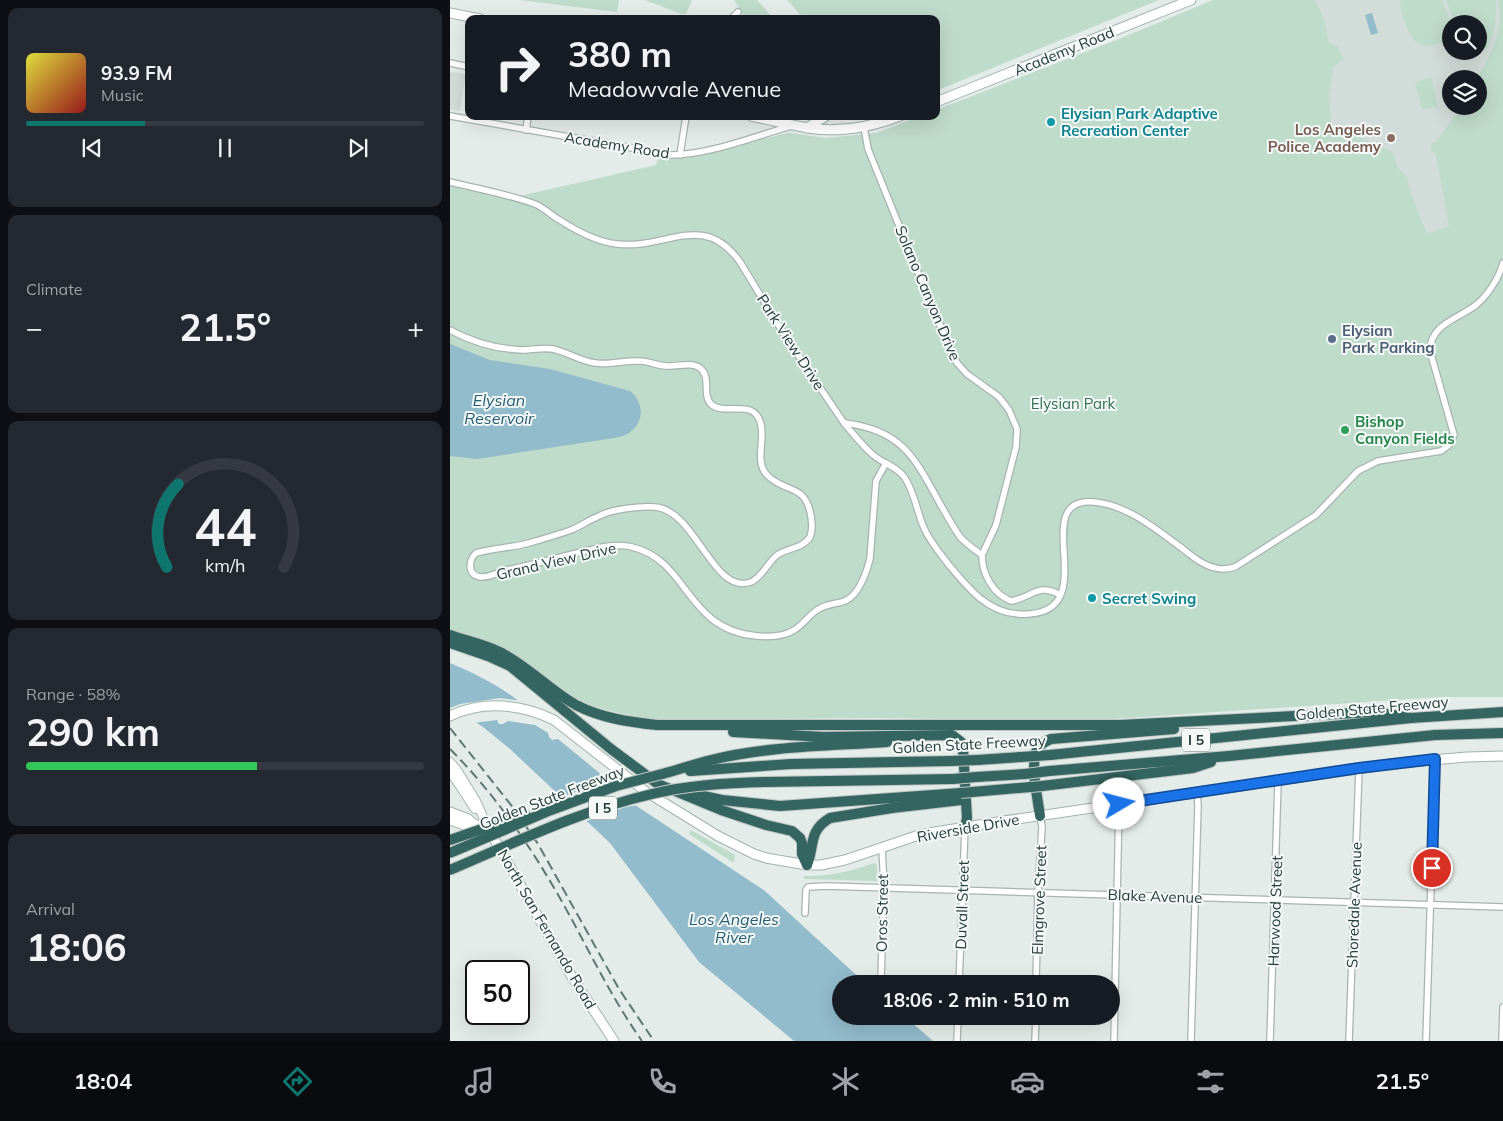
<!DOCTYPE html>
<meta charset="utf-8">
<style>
body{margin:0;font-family:Mulish,sans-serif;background:#242831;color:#f1f3f6;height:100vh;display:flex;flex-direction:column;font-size:19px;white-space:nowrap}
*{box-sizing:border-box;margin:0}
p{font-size:16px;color:#9ea1a6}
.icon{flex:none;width:28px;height:28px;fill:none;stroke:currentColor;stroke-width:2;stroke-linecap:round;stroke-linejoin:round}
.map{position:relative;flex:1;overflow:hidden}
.drawer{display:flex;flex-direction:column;gap:8px;padding:8px;background:#0d0f14;width:450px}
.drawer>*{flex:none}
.hud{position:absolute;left:15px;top:15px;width:475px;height:105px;border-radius:10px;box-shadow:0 5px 20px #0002;background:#171b24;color:#f1f3f6;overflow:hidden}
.controls{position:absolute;left:992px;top:15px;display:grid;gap:10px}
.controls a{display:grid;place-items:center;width:45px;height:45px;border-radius:50%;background:#171b24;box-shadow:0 5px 20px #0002;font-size:25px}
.speed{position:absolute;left:15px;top:960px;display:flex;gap:10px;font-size:25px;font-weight:700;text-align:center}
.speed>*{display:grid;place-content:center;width:65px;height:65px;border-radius:50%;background:#171b24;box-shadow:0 5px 20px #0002;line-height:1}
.speed .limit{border:2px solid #111;border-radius:8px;background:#fff;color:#111}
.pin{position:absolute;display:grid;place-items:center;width:42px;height:42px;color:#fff;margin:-21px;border:2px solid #fff;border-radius:50%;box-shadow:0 1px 5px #0007}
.me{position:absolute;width:55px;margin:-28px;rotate:82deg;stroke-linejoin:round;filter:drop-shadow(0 0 4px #0008)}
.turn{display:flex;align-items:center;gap:18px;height:105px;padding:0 20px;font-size:22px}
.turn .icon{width:65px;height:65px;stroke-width:2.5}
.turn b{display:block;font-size:35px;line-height:42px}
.big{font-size:38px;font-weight:700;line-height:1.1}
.drawer .widget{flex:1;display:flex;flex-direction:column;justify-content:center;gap:8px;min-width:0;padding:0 18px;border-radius:10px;background:#242831}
.drawer .dial{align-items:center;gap:0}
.dial svg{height:130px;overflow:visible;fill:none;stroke:#363941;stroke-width:7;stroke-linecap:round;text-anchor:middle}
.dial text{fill:#f1f3f6;stroke:none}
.song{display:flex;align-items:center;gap:15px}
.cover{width:60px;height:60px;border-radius:8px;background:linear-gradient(135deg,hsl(60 70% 55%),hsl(0 70% 35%))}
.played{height:5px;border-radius:2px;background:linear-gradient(90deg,#0f766e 30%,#363941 30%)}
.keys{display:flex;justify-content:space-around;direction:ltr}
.heat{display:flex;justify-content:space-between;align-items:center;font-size:28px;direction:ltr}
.charge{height:8px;border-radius:4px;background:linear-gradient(90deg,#34c759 58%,#363941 0)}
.trip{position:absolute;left:382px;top:975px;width:288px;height:50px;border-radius:25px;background:#171b24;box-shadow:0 5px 20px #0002;font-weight:700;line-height:50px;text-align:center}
.dock{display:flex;height:80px;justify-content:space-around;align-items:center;background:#090b0e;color:#9ea1a6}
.dock .icon{width:35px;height:35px}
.dock .on{color:#0f766e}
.dock b{font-size:22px;color:#f1f3f6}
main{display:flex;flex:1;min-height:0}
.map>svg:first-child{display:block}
.built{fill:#d2dcd9;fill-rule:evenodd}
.green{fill:#bfdbca}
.water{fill:#92bbcb}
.pier{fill:#e4ece9}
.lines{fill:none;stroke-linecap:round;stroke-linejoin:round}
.minor-casing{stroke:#a7b4b1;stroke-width:8}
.tertiary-casing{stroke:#a7b4b1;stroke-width:10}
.secondary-casing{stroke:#a0b4af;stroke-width:11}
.motorway-casing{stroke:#c2c8c8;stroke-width:12}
.minor{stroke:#fff;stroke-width:5.5}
.tertiary{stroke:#fff;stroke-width:8}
.secondary{stroke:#fff;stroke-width:9}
.motorway{stroke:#346561;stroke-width:10}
.rail{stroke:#607774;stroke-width:2;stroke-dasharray:10 5;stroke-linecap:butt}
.motorway-bridge-casing{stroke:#c2c8c8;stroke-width:12;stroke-linecap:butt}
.motorway-bridge{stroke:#346561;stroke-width:10}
.route-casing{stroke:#114b97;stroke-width:12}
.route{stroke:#1a73e8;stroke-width:9}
.culture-dot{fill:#0f9aa8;stroke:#f4f9f7;stroke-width:2}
.education-dot{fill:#8d6e63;stroke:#f4f9f7;stroke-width:2}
.service-dot{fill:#5c6f8a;stroke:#f4f9f7;stroke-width:2}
.leisure-dot{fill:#2e9e5b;stroke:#f4f9f7;stroke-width:2}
.labels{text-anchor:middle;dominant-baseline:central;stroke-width:4;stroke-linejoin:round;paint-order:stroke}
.shield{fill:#f4f9f7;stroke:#637572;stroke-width:1}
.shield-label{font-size:14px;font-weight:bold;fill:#253c39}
.street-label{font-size:15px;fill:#253c39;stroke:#f4f9f7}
.culture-label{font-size:15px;font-weight:bold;fill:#0d838f;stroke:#f4f9f7;text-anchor:start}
.education-label{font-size:15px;font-weight:bold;fill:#785e54;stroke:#f4f9f7;text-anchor:end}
.service-label{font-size:15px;font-weight:bold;fill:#4e5e75;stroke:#f4f9f7;text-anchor:start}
.park-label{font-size:15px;fill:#336f52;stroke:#f4f9f7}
.leisure-label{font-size:15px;font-weight:bold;fill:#27864d;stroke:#f4f9f7;text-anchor:start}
.water-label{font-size:16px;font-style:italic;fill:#255c72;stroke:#f4f9f7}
</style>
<main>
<section class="drawer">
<div class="widget">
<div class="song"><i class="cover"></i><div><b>93.9 FM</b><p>Music</p></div></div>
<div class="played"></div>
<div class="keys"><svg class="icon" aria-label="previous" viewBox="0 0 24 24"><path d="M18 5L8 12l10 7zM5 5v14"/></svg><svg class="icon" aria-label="pause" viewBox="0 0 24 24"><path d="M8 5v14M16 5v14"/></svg><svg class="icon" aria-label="next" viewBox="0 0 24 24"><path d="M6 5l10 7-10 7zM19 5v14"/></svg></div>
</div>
<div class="widget"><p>Climate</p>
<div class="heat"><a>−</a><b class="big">21.5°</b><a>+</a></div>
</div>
<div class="widget dial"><svg viewBox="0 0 100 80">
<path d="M14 69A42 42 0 1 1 86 69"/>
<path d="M14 69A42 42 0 0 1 21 18" stroke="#0f766e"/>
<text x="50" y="56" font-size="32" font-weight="700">44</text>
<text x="50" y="72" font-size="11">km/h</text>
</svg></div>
<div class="widget"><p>Range · 58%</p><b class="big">290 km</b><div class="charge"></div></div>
<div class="widget"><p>Arrival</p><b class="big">18:06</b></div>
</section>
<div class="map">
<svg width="1053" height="1041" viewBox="0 0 1053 1041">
<rect width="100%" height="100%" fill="#e4ece9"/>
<g class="built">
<path d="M778 0H1048L1053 15V170L968 297 842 174ZM1001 24H1029V51H1001ZM1001 79H1029V106H1001Z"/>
<polygon points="0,72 16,74 10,111 0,109"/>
</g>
<g class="green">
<polygon points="69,0 169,0 167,12"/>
<polygon points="195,0 242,0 236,14 231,14"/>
<polygon points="284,0 307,0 324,19 296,19"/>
<polygon points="337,0 709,0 486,91 486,19 354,19"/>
<path d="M763 0H865L874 19 879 43 888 47 894 60 883 67 879 96 882 132H897L943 152 948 168 957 177 961 194 977 234 999 226 986 155 981 151V144L986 142 1012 106H1029V79H1027C1043 50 1053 33 1048 0H1053V697H990L632 721 427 718 195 720 142 706 124 697 60 652 0 630V186L63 200 75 197 70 196 206 165 209 155 234 158 338 133 376 138 427 133 470 116H486V110L669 39Z"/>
<path d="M950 0H992C995 7 998 15 1000 22 1002 40 983 52 968 43 958 37 950 11 950 0Z"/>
<path d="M996 0H1046C1046 23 1046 29 1036 50L1029 48V24H1005Z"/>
<polygon points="981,77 988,106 972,110 965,82"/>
<polygon points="241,830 285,855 284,863 239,834"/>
<path d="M424 863 427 865V881L354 879V876C379 877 401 871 424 863Z"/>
</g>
<g class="water">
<polygon points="922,13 928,33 921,35 915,15"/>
<path d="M0 344 40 360 100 369 180 391C194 402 195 422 179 433 175 436 169 437 164 438L27 459 0 456Z"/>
<path d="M0 663C24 673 46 684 66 699L188 807 315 891 416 984H391V1016H454L483 1041H344L249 962 160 843 60 749 33 727 12 713 0 708Z"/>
</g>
<polygon class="pier" points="50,698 72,701 189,805 176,807 134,822 109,798 158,780 108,739 102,740 99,737 98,733 85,725 58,721 53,724 49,724 47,720 23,723 0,711 0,708 10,704"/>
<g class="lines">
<g class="minor-casing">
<g id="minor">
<polyline points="281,19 288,12"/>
<polyline points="0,63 19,67"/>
<path d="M0 116 222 155C261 154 303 137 341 126"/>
<polyline points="414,127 418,149 484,312 507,363 517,374 549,397 559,410 567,429 566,447 546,525 532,555"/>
<polyline points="76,130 78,116"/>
<polyline points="230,155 236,116"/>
<path d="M0 182C28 189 58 194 85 204 93 207 101 215 108 219 125 230 146 242 167 244 217 250 253 210 290 262L337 339 394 423C455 430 466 461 493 509 499 519 504 529 511 538 517 544 525 550 532 555 532 574 543 594 561 601 581 598 589 582 610 595"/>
<path d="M0 330C22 342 47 349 72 350 82 350 93 347 103 349 117 352 130 361 145 363 160 365 175 360 190 361 200 361 209 367 220 366 230 366 242 362 250 368 262 377 251 396 262 405 276 416 305 397 311 425 315 441 304 463 318 476 337 494 355 483 361 516 362 523 363 530 360 537 353 549 335 548 326 556 317 564 312 577 301 582 263 596 246 510 205 507 190 506 162 509 149 516 139 520 131 526 121 530 107 535 93 539 79 543 61 548 43 548 26 553 18 560 17 577 32 577 39 577 46 574 53 571 76 566 99 560 123 554 142 550 163 542 182 547 240 561 235 630 307 636 319 637 334 637 344 630 353 625 358 616 367 610 374 605 383 604 392 602 408 598 416 574 420 559L426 481 436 463"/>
<path d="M394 423C403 434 412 445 422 454 433 464 447 466 455 478 465 494 467 512 474 528 480 542 490 553 499 565 518 588 537 612 568 614 661 620 573 496 644 502 678 505 707 530 733 549 743 557 754 566 766 568 772 570 778 569 785 567L866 515 908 471 928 461 991 451 999 445 1004 435 980 351C980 324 1008 319 1026 305 1038 295 1049 278 1053 263"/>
<polyline points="355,913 356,890 358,887 376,886 1053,907"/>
<polyline points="431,979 434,888 432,847"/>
<polyline points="509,984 515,827"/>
<polyline points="586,984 588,893 592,827 590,816"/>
<polyline points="507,1041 508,1016"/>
<polyline points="585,1041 586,1016"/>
<polyline points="664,1041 669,804"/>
<polyline points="741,1041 748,805 747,792"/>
<polyline points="820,1041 828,781"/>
<polyline points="899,1041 909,768"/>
<polyline points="976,1041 985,759"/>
<polyline points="1052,1041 1053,1007"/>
</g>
</g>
<g class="tertiary-casing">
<g id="tertiary">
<polyline points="0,762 7,770 26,801 37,826"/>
<polyline points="0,771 25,809"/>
</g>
</g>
<g class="secondary-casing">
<g id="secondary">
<polyline points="0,13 30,19"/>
<polyline points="486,102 741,0"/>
<path d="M301 116C320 120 339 125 358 128 389 133 421 127 450 116"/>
<polyline points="357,128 376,116"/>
<path d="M0 716C33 700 72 704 104 720L195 791 268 836 304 854 316 858 357 865H371L395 860 466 836 485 832 554 821 947 763 1017 757 1053 756"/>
<polyline points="0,812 18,819 25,825"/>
<polyline points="0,820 17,826 25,825 37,826 122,977 164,1041"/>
</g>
</g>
<g class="motorway-casing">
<g id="motorway">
<path d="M0 635C19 642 40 645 57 656 82 670 101 691 126 705 151 718 179 722 207 725H670L925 712 961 718"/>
<polyline points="0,643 38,656 60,666 161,749 208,784 271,810 316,825 342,831 350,838 352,843 352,854 357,865"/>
<polyline points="283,732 374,737 502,735 511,742 513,749 517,818 515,827"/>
<polyline points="600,755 961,718 1053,712"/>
<polyline points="527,760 571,757"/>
<polyline points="240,771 341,764 501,761"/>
<polyline points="599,771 779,756 985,735 1053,733"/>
<path d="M212 774C228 770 244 764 261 760 318 746 379 746 437 742"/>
<polyline points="526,777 575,774"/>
<polyline points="315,782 503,779"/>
<polyline points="592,786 743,768 761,762"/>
<polyline points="522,792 581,787"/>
<polyline points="244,794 272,800 330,806 511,793"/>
<path d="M590 816C588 799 579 762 588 748 591 743 596 741 601 739L724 729"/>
<path d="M357 865C365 845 358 831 380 818L442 808 511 800"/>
</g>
</g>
<use href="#minor" class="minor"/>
<use href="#tertiary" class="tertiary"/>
<use href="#secondary" class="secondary"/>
<use href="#motorway" class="motorway"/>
<g class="rail">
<polyline points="0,728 65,810 88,844 169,989 204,1041"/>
<path d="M0 749C37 786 70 831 97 876 130 930 155 989 192 1041"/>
</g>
<g class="motorway-bridge-casing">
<g id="motorway-bridge">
<polyline points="571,757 600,755"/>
<polyline points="501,761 527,760"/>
<polyline points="575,774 599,771"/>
<polyline points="503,779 526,777"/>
<polyline points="581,787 592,786"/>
<polyline points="511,793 522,792"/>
<polyline points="0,840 75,814"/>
<polyline points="0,853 101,810 166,786 212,774"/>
<path d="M0 870C66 842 132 810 202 794 239 785 277 783 315 782"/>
</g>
</g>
<use href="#motorway-bridge" class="motorway-bridge"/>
</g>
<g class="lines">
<g class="route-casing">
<polyline id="route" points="669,804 909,768 985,759 982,868"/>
</g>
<use href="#route" class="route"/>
</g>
<g class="culture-dot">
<circle cx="601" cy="122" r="5"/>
<circle cx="642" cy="598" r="5"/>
</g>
<circle class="education-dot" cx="941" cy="138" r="5"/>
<circle class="service-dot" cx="882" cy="339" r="5"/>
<circle class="leisure-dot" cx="895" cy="430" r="5"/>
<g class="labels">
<g class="shield">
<rect x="732" y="728.5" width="28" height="23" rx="4"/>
<rect x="139" y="796.5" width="28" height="23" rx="4"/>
</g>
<g class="shield-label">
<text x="746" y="740">I 5</text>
<text x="153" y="808">I 5</text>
</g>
<g class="street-label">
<text transform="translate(614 51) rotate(-22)">Academy Road</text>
<text transform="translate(167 145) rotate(9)">Academy Road</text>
<text transform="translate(478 293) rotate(67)">Solano Canyon Drive</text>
<text transform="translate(341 342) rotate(57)">Park View Drive</text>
<text transform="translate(106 561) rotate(-13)">Grand View Drive</text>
<text transform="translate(922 708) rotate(-5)">Golden State Freeway</text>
<text transform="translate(519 744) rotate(-3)">Golden State Freeway</text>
<text transform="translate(102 797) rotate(-21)">Golden State Freeway</text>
<text transform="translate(518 828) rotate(-10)">Riverside Drive</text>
<text transform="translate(705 896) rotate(2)">Blake Avenue</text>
<text transform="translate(589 900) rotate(-88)">Elmgrove Street</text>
<text transform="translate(512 905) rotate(-88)">Duvall Street</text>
<text transform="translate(904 905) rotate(-88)">Shoredale Avenue</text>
<text transform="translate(825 911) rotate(-88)">Harwood Street</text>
<text transform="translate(432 913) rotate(-89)">Oros Street</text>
<text transform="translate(97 929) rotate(60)">North San Fernando Road</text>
</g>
<g class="culture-label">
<text x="611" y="113">Elysian Park Adaptive<tspan x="611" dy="17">Recreation Center</tspan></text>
<text x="652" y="598">Secret Swing</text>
</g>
<g class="education-label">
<text x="931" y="129">Los Angeles<tspan x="931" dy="17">Police Academy</tspan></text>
</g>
<g class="service-label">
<text x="892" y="330">Elysian<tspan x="892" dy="17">Park Parking</tspan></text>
</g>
<g class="park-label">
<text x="623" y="403">Elysian Park</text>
</g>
<g class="leisure-label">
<text x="905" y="421">Bishop<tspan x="905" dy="17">Canyon Fields</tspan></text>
</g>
<g class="water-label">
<text x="49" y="400">Elysian<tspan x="49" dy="18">Reservoir</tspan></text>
<text x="284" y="919">Los Angeles<tspan x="284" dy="18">River</tspan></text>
</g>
</g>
</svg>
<div class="controls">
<a><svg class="icon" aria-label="search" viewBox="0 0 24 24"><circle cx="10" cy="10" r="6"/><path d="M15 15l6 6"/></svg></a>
<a><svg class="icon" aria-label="layers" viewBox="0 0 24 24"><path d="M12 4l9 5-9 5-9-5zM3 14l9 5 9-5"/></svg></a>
</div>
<div class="speed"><div class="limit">50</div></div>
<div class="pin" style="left:982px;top:868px;background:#d93025"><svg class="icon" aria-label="arrive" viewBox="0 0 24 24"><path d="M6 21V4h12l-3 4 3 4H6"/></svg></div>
<svg class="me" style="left:669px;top:804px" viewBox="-20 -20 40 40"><circle r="19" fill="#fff"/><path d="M0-13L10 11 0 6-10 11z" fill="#1a73e8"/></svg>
<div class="trip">18:06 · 2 min · 510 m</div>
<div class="hud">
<div class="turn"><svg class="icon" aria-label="right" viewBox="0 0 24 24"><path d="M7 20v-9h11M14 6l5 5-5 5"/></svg><div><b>380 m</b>Meadowvale Avenue</div></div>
</div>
</div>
</main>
<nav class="dock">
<b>18:04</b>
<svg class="icon on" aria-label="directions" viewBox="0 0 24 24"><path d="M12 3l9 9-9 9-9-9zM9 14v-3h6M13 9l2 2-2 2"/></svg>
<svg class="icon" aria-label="music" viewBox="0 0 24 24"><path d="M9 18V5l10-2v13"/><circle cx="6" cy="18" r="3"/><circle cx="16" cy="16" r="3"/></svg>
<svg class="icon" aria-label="phone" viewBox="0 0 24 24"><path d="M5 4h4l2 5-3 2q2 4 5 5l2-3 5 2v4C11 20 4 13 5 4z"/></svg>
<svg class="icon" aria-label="climate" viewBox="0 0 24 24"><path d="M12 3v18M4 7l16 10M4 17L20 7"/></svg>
<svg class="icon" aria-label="car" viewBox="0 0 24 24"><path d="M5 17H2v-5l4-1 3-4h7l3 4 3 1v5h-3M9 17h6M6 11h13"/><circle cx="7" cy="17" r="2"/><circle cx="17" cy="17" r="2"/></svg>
<svg class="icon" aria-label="filters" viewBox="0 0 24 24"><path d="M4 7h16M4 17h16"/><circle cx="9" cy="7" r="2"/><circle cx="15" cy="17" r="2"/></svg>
<b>21.5°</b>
</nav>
